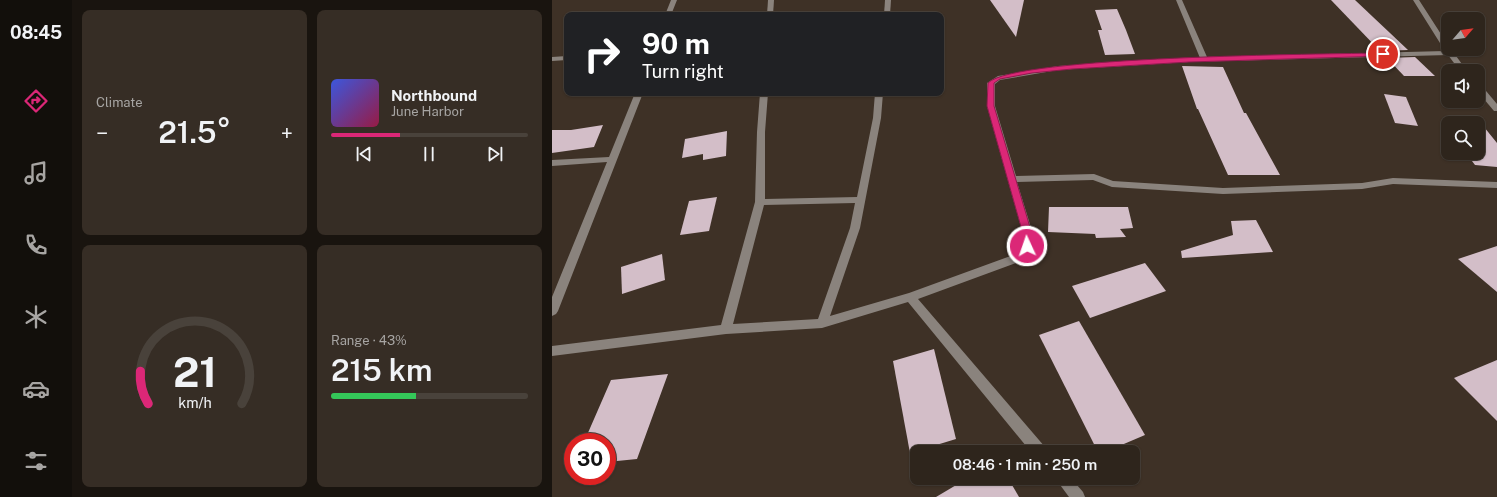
<!DOCTYPE html>
<meta charset="utf-8">
<style>
body{margin:0;font-family:"Public Sans",sans-serif;background:#362d25;color:#f1f3f6;height:100vh;display:flex;flex-direction:column;font-size:15px;white-space:nowrap}
*{box-sizing:border-box;margin:0}
p{font-size:13px;color:#a7a5a3}
.icon{flex:none;width:22px;height:22px;fill:none;stroke:currentColor;stroke-width:2;stroke-linecap:round;stroke-linejoin:round}
.map{position:relative;flex:1;overflow:hidden}
.details{display:flex;flex-direction:column;gap:10px;padding:10px;background:#19140f;width:480px}
.details>*{flex:none}
.guide{position:absolute;left:12px;top:12px;width:380px;height:84px;border-radius:8px;box-shadow:0 1px 3px #0004,0 0 0 1px #49423b;background:#202124;color:#fff;overflow:hidden}
.needle{width:26px;rotate:62deg}
.tools{position:absolute;left:889px;top:12px;display:grid;gap:8px}
.tools a{display:grid;place-items:center;width:44px;height:44px;border-radius:8px;background:#2e251c;box-shadow:0 1px 3px #0004,0 0 0 1px #49423b;font-size:20px}
.speed{position:absolute;left:12px;top:433px;display:flex;gap:8px;font-size:20px;font-weight:700;text-align:center}
.speed>*{display:grid;place-content:center;width:52px;height:52px;border-radius:50%;background:#2e251c;box-shadow:0 1px 3px #0004,0 0 0 1px #49423b;line-height:1}
.speed .limit{border:6px solid #d22;background:#fff;color:#111}
.pin{position:absolute;display:grid;place-items:center;width:34px;height:34px;color:#fff;margin:-17px;border:2px solid #fff;border-radius:50%;box-shadow:0 1px 4px #0007}
.me{position:absolute;width:44px;margin:-22px;rotate:357deg;stroke-linejoin:round;filter:drop-shadow(0 0 3px #0008)}
.turn{display:flex;align-items:center;gap:14px;height:84px;padding:0 12px;font-size:18px}
.turn .icon{width:52px;height:52px;stroke-width:2.5}
.turn b{display:block;font-size:28px;line-height:34px}
.big{font-size:30px;font-weight:600;line-height:1.1}
.details .tile{flex:1;display:flex;flex-direction:column;justify-content:center;gap:6px;min-width:0;padding:0 14px;border-radius:8px;background:#362d25}
.details .dial{align-items:center;gap:0}
.dial svg{height:104px;overflow:visible;fill:none;stroke:#49423b;stroke-width:7;stroke-linecap:round;text-anchor:middle}
.dial text{fill:#f1f3f6;stroke:none}
.song{display:flex;align-items:center;gap:12px}
.cover{width:48px;height:48px;border-radius:6px;background:linear-gradient(135deg,hsl(230 70% 55%),hsl(340 70% 35%))}
.played{height:4px;border-radius:2px;background:linear-gradient(90deg,#db2777 35%,#49423b 35%)}
.keys{display:flex;justify-content:space-around;direction:ltr}
.heat{display:flex;justify-content:space-between;align-items:center;font-size:22px;direction:ltr}
.charge{height:6px;border-radius:3px;background:linear-gradient(90deg,#34c759 43%,#49423b 0)}
.details .tiles{flex:1;display:grid;gap:10px;grid-template-columns:repeat(2,1fr)}
.trip{position:absolute;left:358px;top:445px;width:230px;height:40px;border-radius:8px;background:#2e251c;box-shadow:0 1px 3px #0004,0 0 0 1px #49423b;font-weight:600;line-height:40px;text-align:center}
main{display:flex;flex:1;min-height:0}
.tab-bar{display:flex;flex-direction:column;width:72px;justify-content:space-around;align-items:center;background:#120f0b;color:#a7a5a3}
.tab-bar .icon{width:28px;height:28px}
.tab-bar .selected{color:#db2777}
.tab-bar b{font-size:18px;color:#f1f3f6}
.map>svg:first-child{display:block}
.building{fill:#d3bec8}
.lines{fill:none;stroke-linecap:round;stroke-linejoin:round}
.minor{fill:#8a837d;fill-rule:evenodd}
.route{fill:#db2777;stroke:#8e194d}
</style>
<main>
<nav class="tab-bar">
<b>08:45</b>
<svg class="icon selected" aria-label="directions" viewBox="0 0 24 24"><path d="M12 3l9 9-9 9-9-9zM9 14v-3h6M13 9l2 2-2 2"/></svg>
<svg class="icon" aria-label="music" viewBox="0 0 24 24"><path d="M9 18V5l10-2v13"/><circle cx="6" cy="18" r="3"/><circle cx="16" cy="16" r="3"/></svg>
<svg class="icon" aria-label="phone" viewBox="0 0 24 24"><path d="M5 4h4l2 5-3 2q2 4 5 5l2-3 5 2v4C11 20 4 13 5 4z"/></svg>
<svg class="icon" aria-label="climate" viewBox="0 0 24 24"><path d="M12 3v18M4 7l16 10M4 17L20 7"/></svg>
<svg class="icon" aria-label="car" viewBox="0 0 24 24"><path d="M5 17H2v-5l4-1 3-4h7l3 4 3 1v5h-3M9 17h6M6 11h13"/><circle cx="7" cy="17" r="2"/><circle cx="17" cy="17" r="2"/></svg>
<svg class="icon" aria-label="filters" viewBox="0 0 24 24"><path d="M4 7h16M4 17h16"/><circle cx="9" cy="7" r="2"/><circle cx="15" cy="17" r="2"/></svg>
</nav>
<section class="details">
<div class="tiles">
<div class="tile"><p>Climate</p>
<div class="heat"><a>−</a><b class="big">21.5°</b><a>+</a></div>
</div>
<div class="tile">
<div class="song"><i class="cover"></i><div><b>Northbound</b><p>June Harbor</p></div></div>
<div class="played"></div>
<div class="keys"><svg class="icon" aria-label="previous" viewBox="0 0 24 24"><path d="M18 5L8 12l10 7zM5 5v14"/></svg><svg class="icon" aria-label="pause" viewBox="0 0 24 24"><path d="M8 5v14M16 5v14"/></svg><svg class="icon" aria-label="next" viewBox="0 0 24 24"><path d="M6 5l10 7-10 7zM19 5v14"/></svg></div>
</div>
<div class="tile dial"><svg viewBox="0 0 100 80">
<path d="M14 69A42 42 0 1 1 86 69"/>
<path d="M14 69A42 42 0 0 1 8 44" stroke="#db2777"/>
<text x="50" y="56" font-size="32" font-weight="700">21</text>
<text x="50" y="72" font-size="11">km/h</text>
</svg></div>
<div class="tile"><p>Range · 43%</p><b class="big">215 km</b><div class="charge"></div></div>
</div>
</section>
<div class="map">
<svg width="945" height="497" viewBox="0 0 945 497">
<rect width="100%" height="100%" fill="#3e3126"/>
<g class="building">
<polygon points="438,0 472,0 464,37"/>
<polygon points="779,0 803,0 856,50 828,51"/>
<polygon points="565,9 574,30 583,54 553,55 546,30 550,30 543,10"/>
<polygon points="863,57 883,76 852,76 835,58"/>
<polygon points="630,66 671,67 692,113 694,113 728,175 676,175 646,109 645,109"/>
<polygon points="832,94 854,97 866,126 843,123"/>
<polygon points="890,119 928,122 945,143 945,167 923,165 914,153 926,153 926,123 896,123 896,128"/>
<polygon points="51,125 42,147 0,153 0,130 19,130"/>
<polygon points="175,131 174,156 151,160 151,154 130,158 133,139"/>
<polygon points="165,197 157,231 128,235 137,201"/>
<polygon points="497,207 576,207 581,228 568,229 574,237 544,238 543,234 496,232"/>
<polygon points="704,220 721,252 630,258 629,251 681,235 679,221"/>
<polygon points="945,246 945,292 906,259"/>
<polygon points="110,254 113,280 70,294 69,267"/>
<polygon points="593,263 614,291 538,318 520,286"/>
<polygon points="527,321 593,435 553,452 546,452 487,335"/>
<polygon points="382,349 404,439 358,453 341,361"/>
<polygon points="945,360 945,421 902,378"/>
<polygon points="116,374 85,459 55,462 55,442 32,442 59,380"/>
<polygon points="416,478 456,478 467,497 384,497"/>
</g>
<g class="lines">
<g class="minor">
<polygon points="119,0 125,0 119,15 113,15"/>
<polygon points="216,0 222,0 221,15 215,15"/>
<polygon points="333,0 339,0 338,15 332,15"/>
<path d="M624 0H630L655 57 893 51 861 0H867L896 45V49H899L915 71H908L896 55 637 62 506 70 448 80 443 84V106L464 176 542 174 561 181 671 188 810 183 841 178 945 182V188L841 184 810 189 671 194 560 187 541 180 465 182 481 234 480 246 472 260 366 299 493 447 495 452H479L356 302 270 328 174 334 0 356V346L169 325 203 202 205 132 208 93H216L213 132V199L305 197 321 118 323 93H331L329 118 308 228 278 316 357 293 464 254 470 246 471 234 435 106V83L446 76 506 66 648 58ZM303 203 298 228 266 319 181 324 212 205Z"/>
<polygon points="15,56 15,60 0,61 0,57"/>
<polygon points="926,85 929,85 945,104 945,111 942,111 926,92"/>
<polygon points="83,93 91,93 6,311 4,314 0,316 0,297 55,162 0,166 0,160 57,157"/>
<polygon points="503,478 519,478 531,492 533,497 517,497"/>
</g>
</g>
<path class="route" d="M831 53 834 54 833 56 637 62 520 69 480 73 448 79 442 83V106L480 234 478 249 475 250 470 246 471 234 435 106 436 83C461 56 776 54 831 53Z"/>
</svg>
<div class="tools">
<a><svg class="needle" viewBox="-14 -14 28 28"><path d="M0-13l5 13h-10z" fill="#e53935"/><path d="M0 13l5-13h-10z" fill="#a7a5a3"/></svg></a>
<a><svg class="icon" aria-label="sound" viewBox="0 0 24 24"><path d="M4 9h4l5-4v14l-5-4H4zM17 9q2 3 0 6"/></svg></a>
<a><svg class="icon" aria-label="search" viewBox="0 0 24 24"><circle cx="10" cy="10" r="6"/><path d="M15 15l6 6"/></svg></a>
</div>
<div class="speed"><div class="limit">30</div></div>
<div class="pin" style="left:831px;top:54px;background:#d93025"><svg class="icon" aria-label="arrive" viewBox="0 0 24 24"><path d="M6 21V4h12l-3 4 3 4H6"/></svg></div>
<svg class="me" style="left:475px;top:246px" viewBox="-20 -20 40 40"><circle r="17" fill="#db2777" stroke="#fff" stroke-width="3"/><path d="M0-11L8 9 0 5-8 9z" fill="#fff"/></svg>
<div class="trip">08:46 · 1 min · 250 m</div>
<div class="guide">
<div class="turn"><svg class="icon" aria-label="right" viewBox="0 0 24 24"><path d="M7 20v-9h11M14 6l5 5-5 5"/></svg><div><b>90 m</b>Turn right</div></div>
</div>
</div>
</main>
